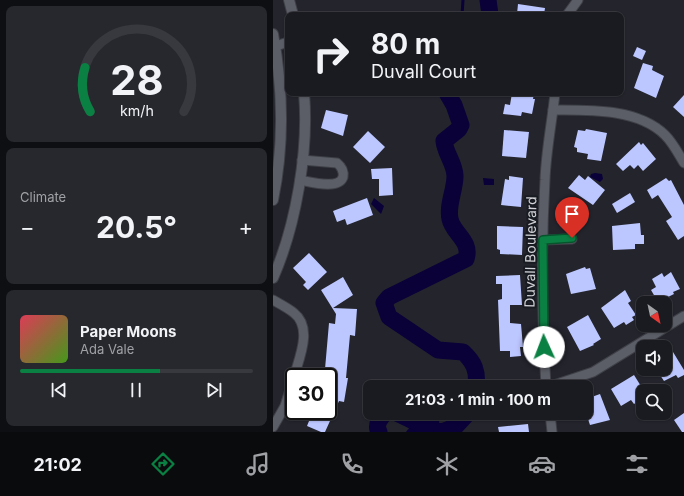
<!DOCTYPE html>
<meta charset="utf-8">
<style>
body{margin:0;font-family:Inter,sans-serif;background:#27282e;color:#f1f3f6;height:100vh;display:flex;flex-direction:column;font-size:15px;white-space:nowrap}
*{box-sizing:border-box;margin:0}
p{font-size:13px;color:#9fa1a5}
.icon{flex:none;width:22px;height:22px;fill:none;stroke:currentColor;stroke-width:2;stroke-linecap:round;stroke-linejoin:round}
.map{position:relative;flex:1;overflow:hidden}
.details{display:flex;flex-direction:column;gap:6px;padding:6px;background:#0e0f12;width:273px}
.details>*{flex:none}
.top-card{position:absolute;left:12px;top:12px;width:339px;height:84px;border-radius:8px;box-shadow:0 1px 3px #0004,0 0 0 1px #38393f;background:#1a1b21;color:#f1f3f6;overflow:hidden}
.needle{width:26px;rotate:147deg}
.tools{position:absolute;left:363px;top:296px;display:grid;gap:8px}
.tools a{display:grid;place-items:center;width:36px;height:36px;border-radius:8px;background:#1a1b21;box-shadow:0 1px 3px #0004,0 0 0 1px #38393f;font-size:20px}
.speed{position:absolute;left:12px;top:368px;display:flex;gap:8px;font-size:20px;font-weight:700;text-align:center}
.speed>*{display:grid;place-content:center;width:52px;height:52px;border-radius:50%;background:#1a1b21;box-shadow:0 1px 3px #0004,0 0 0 1px #38393f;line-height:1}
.speed .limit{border:2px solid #111;border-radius:6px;background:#fff;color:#111}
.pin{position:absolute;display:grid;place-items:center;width:34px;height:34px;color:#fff;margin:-41px -17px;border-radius:50% 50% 50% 0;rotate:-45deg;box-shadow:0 0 4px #0007}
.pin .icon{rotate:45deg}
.me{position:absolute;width:44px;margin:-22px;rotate:358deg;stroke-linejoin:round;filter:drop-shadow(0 0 3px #0008)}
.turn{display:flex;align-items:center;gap:14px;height:84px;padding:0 20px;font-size:18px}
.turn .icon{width:52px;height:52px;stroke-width:2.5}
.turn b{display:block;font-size:28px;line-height:34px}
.big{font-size:30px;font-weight:700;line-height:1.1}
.details .card{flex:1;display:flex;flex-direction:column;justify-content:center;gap:6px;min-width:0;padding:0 14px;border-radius:8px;background:#27282e}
.details .dial{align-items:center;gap:0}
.dial svg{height:104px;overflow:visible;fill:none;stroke:#38393f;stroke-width:7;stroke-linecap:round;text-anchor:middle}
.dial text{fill:#f1f3f6;stroke:none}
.song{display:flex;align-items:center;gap:12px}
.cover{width:48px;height:48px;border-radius:6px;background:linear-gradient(135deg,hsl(350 70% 55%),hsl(100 70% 35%))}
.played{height:4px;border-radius:2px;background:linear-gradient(90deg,#0b8043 60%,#38393f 60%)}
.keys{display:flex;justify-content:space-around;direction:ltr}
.heat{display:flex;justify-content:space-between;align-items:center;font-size:22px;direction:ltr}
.trip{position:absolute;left:90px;top:380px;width:230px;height:40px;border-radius:8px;background:#1a1b21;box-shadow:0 1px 3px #0004,0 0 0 1px #38393f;font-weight:700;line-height:40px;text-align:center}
.menu{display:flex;height:64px;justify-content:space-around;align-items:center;background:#0a0b0d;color:#9fa1a5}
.menu .icon{width:28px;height:28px}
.menu .active{color:#0b8043}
.menu b{font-size:18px;color:#f1f3f6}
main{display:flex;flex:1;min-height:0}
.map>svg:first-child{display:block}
.water{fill:#090138}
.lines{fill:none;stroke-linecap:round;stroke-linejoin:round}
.stream{stroke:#090138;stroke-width:3}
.river{stroke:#090138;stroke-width:17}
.building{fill:#bcc6ff}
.minor-casing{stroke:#3f4047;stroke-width:11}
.secondary-casing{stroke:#3f4047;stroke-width:12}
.minor{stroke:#5c5e67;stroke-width:9}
.secondary{stroke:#5c5e67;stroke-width:10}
.route-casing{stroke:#07532c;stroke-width:10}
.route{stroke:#0b8043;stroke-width:7}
.labels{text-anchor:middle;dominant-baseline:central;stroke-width:4;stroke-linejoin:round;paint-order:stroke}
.street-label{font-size:14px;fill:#d2d3d8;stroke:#191b22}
</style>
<main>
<section class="details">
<div class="card dial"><svg viewBox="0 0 100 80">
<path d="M14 69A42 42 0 1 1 86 69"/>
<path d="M14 69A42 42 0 0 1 10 35" stroke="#0b8043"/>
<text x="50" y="56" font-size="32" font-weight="700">28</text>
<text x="50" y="72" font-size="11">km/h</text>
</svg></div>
<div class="card"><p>Climate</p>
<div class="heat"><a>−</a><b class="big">20.5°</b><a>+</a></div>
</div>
<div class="card">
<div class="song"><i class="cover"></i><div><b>Paper Moons</b><p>Ada Vale</p></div></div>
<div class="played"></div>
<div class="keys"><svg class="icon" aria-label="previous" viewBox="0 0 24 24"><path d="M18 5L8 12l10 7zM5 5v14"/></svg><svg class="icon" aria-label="pause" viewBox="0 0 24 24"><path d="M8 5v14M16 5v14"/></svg><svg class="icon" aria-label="next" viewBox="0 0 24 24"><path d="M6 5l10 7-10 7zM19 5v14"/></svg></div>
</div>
</section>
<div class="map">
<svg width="411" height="432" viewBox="0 0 411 432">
<rect width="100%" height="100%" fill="#23242c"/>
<g class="water">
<polygon points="322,173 329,174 330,179 327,182 317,177 318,174"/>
<polygon points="210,178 221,179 221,185 211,185"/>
<polygon points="101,198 111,206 108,214 98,204"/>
<polygon points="148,413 168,413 164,432 133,432"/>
</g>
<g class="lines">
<polyline class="stream" points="189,15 190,0"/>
<g class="river">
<polyline points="215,0 217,15"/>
<path d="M174 93 181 105 188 125 186 129 171 141C172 153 182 164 182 176 182 190 174 205 177 219 180 234 199 241 193 259L116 297 111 303 116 317 165 350 190 352C201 362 205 371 203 387"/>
<polyline points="124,413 155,428 168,432"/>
<path d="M106 432C102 425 107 417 113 413"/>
<polyline points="169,432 182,427 195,413"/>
</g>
</g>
<g class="building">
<polygon points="245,4 272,8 271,15 244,14"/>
<polygon points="364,47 373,51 369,60 360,56"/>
<polygon points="370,63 380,66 379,70 391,76 383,98 361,88"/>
<polygon points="239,93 261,93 260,99 262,99 259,114 249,112 248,116 230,114 232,104 237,105"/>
<polygon points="411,95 411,117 400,107"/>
<polygon points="53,110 75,115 70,136 48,128"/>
<polygon points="313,129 334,133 328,161 314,159 315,154 304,152 304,148 301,147 305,130 312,131"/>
<polygon points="231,130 256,132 253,158 229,156"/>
<polygon points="95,131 112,147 97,163 80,147"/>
<polygon points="366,142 368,145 370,143 383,159 370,171 365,165 361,169 357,165 350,171 343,164"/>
<polygon points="119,168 120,195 106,196 106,179 99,179 98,169"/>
<polygon points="306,175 312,180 315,176 332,190 320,205 295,188"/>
<polygon points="236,176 250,178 248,207 228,205 232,179 236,180"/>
<polygon points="393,178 396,181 398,180 411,205 411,236 405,240 393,221 399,217 385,195 379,199 374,190"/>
<polygon points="357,193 362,202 344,213 339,204"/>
<polygon points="94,198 100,215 74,225 72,219 64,222 60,211"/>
<polygon points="367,223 368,235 371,235 371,244 362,244 362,249 340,250 339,226"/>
<polygon points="224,226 250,227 249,255 227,254 227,250 224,249"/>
<polygon points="36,253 54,272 35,290 30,285 33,282 20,268"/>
<polygon points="312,267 313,269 317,268 323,289 298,294 293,274"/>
<polygon points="398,272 407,289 400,292 401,294 385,302 378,290 383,287 379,279 389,273 391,277"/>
<polygon points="247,275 249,305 237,305 237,323 248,324 250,347 247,347 248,356 237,357 237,351 227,351 225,300 229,299 229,284 223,284 223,276"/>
<polygon points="70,277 80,295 60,308 84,309 82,336 77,335 73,378 75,378 71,402 66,401 52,432 48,432 34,426 40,411 55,411 55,388 57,389 61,369 52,369 56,323 62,324 63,314 48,290"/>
<polygon points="352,290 358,301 355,303 363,315 359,317 361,320 353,325 351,322 341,328 328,308"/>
<polygon points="315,315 328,339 320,344 321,345 307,351 294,327"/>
<polygon points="400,352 411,370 411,375 405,378 403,375 391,381 383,369 392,369 392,357"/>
<polygon points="361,375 371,391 364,395 367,400 361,404 358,400 348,406 338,389"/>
<polygon points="327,394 337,420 317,425 315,419 313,420 313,399"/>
<polygon points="411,413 411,432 409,432 401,420"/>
<polygon points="255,424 256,432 226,432 225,427"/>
</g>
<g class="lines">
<g class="minor-casing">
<g id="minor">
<polyline points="294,15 305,0"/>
<polyline points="0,47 15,42"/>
<path d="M280 110C315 110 365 108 392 135 400 143 405 153 411 163"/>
<path d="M27 180C38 182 66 190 70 177 71 171 69 167 64 163L29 160"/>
<polyline points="270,240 299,239"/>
<path d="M0 300C7 304 15 308 21 313 40 328 26 358 21 377"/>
<path d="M273 387C269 319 268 249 272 180 273 151 279 122 282 93"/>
<polyline points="275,387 320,372 411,316"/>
<polyline points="277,413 279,432"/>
<polyline points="0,427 12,406 21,377"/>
</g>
</g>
<g class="secondary-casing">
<g id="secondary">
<polyline points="16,0 20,15"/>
<path d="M0 34C10 88 11 146 0 200"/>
<path d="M0 278C23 226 36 150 31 93"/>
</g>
</g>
<use href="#minor" class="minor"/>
<use href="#secondary" class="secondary"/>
</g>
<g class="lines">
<g class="route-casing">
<polyline id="route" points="271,347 270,240 299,238"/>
</g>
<use href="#route" class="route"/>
</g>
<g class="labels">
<g class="street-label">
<text transform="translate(257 252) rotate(-89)">Duvall Boulevard</text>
</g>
</g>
</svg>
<div class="tools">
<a><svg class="needle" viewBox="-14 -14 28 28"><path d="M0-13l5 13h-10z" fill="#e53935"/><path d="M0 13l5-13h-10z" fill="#9fa1a5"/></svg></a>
<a><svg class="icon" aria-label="sound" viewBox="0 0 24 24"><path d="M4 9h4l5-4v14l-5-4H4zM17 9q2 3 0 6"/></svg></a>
<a><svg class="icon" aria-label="search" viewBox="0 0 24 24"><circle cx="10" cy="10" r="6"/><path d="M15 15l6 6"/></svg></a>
</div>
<div class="speed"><div class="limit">30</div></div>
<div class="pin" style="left:299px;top:238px;background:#d93025"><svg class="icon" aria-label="arrive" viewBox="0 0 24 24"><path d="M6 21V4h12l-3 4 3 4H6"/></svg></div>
<svg class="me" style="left:271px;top:347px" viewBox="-20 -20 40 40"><circle r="19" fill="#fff"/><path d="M0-13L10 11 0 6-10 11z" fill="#0b8043"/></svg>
<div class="trip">21:03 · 1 min · 100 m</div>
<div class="top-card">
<div class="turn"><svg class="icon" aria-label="right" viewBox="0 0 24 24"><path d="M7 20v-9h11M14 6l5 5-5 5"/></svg><div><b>80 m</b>Duvall Court</div></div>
</div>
</div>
</main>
<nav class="menu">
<b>21:02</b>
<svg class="icon active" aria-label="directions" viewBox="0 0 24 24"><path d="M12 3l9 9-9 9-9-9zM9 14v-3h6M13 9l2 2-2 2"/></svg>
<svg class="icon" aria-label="music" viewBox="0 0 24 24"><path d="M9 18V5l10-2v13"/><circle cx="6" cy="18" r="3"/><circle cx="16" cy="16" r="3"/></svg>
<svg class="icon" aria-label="phone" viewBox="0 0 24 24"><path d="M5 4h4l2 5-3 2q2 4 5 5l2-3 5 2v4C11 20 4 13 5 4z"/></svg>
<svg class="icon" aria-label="climate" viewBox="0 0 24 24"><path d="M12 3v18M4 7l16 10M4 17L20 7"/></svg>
<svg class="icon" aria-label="car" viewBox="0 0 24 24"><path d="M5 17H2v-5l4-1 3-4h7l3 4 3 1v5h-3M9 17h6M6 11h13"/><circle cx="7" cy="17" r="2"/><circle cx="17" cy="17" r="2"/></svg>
<svg class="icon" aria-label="filters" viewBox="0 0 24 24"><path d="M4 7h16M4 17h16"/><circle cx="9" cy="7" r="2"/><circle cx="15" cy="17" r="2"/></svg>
</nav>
